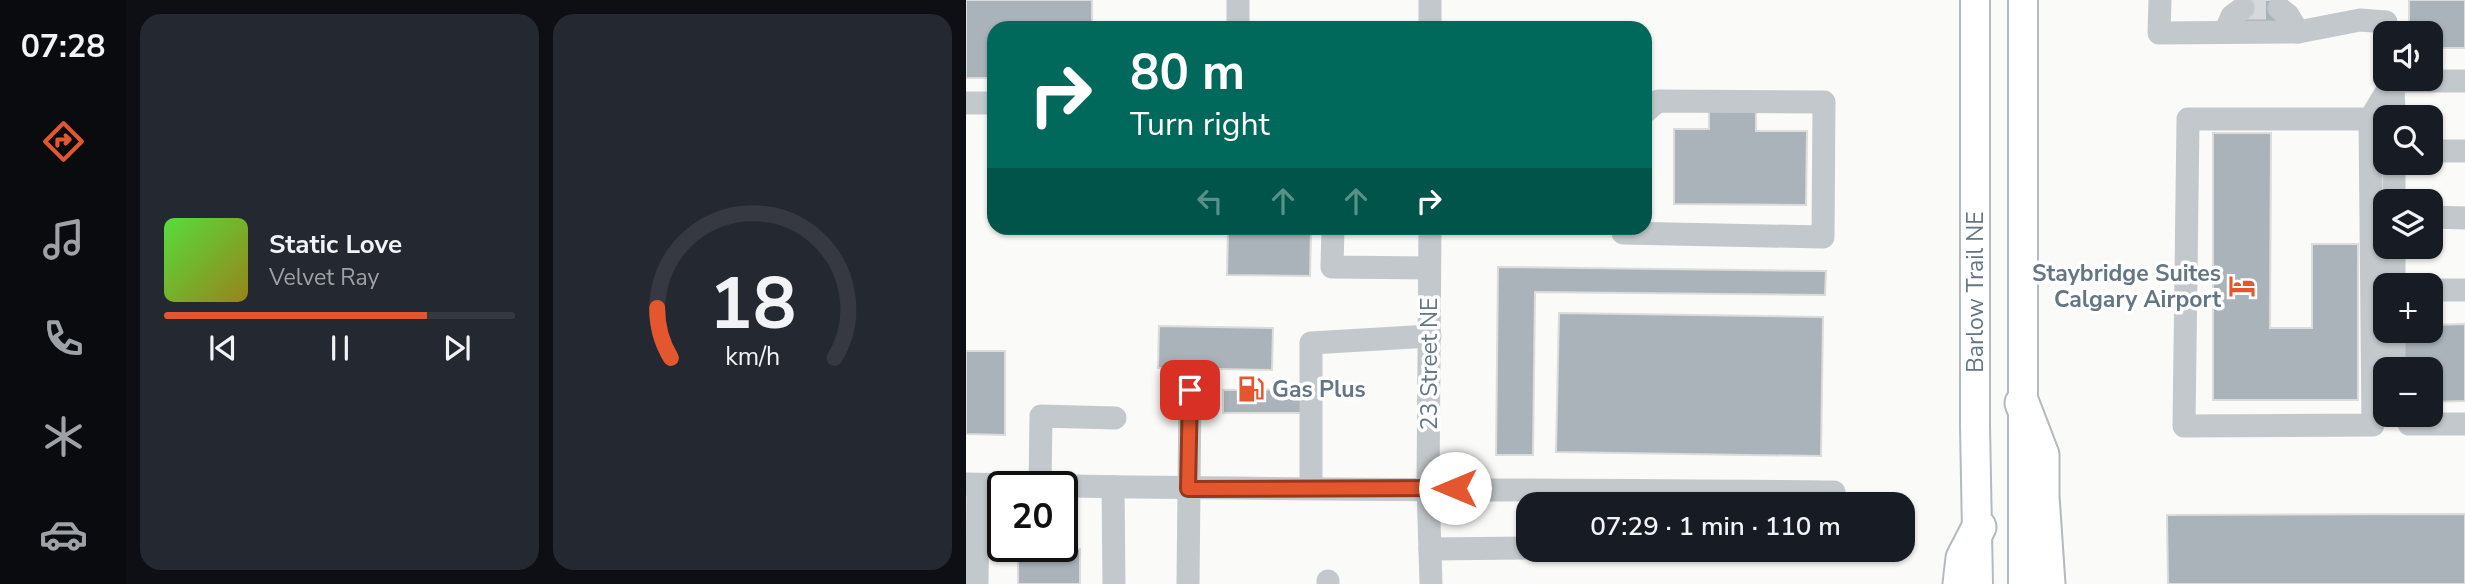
<!DOCTYPE html>
<meta charset="utf-8">
<style>
body{margin:0;font-family:"Nunito Sans",sans-serif;background:#242831;color:#f1f3f6;height:100vh;display:flex;flex-direction:column;font-size:26px;white-space:nowrap}
*{box-sizing:border-box;margin:0}
p{font-size:23px;color:#9ea1a6}
.icon{flex:none;width:38px;height:38px;fill:none;stroke:currentColor;stroke-width:2;stroke-linecap:round;stroke-linejoin:round}
.map{position:relative;flex:1;overflow:hidden}
.drawer{display:flex;flex-direction:column;gap:14px;padding:14px;background:#0d0f14;width:840px}
.drawer>*{flex:none}
.guide{position:absolute;left:21px;top:21px;width:665px;height:214px;border-radius:21px;box-shadow:0 2px 5px #0004;background:#00695c;color:#fff;overflow:hidden}
.controls{position:absolute;left:1407px;top:21px;display:grid;gap:14px}
.controls a{display:grid;place-items:center;width:70px;height:70px;border-radius:14px;background:#171b24;box-shadow:0 2px 5px #0004;font-size:35px}
.speed{position:absolute;left:21px;top:471px;display:flex;gap:14px;font-size:35px;font-weight:700;text-align:center}
.speed>*{display:grid;place-content:center;width:91px;height:91px;border-radius:50%;background:#171b24;box-shadow:0 2px 5px #0004;line-height:1}
.speed .limit{border:4px solid #111;border-radius:10px;background:#fff;color:#111}
.pin{position:absolute;display:grid;place-items:center;width:60px;height:60px;color:#fff;margin:-30px;border-radius:14px;box-shadow:0 4px 10px #0006}
.me{position:absolute;width:77px;margin:-38px;rotate:270deg;stroke-linejoin:round;filter:drop-shadow(0 0 5px #0008)}
.turn{display:flex;align-items:center;gap:24px;height:147px;padding:0 28px;font-size:32px}
.turn .icon{width:91px;height:91px;stroke-width:2.5}
.turn b{display:block;font-size:49px;line-height:60px}
.lanes{display:flex;align-items:center;height:66px;padding:0 28px;background:#0003;justify-content:center;gap:35px;direction:ltr}
.lanes .off{opacity:.35}
.drawer .tile{flex:1;display:flex;flex-direction:column;justify-content:center;gap:10px;min-width:0;padding:0 24px;border-radius:21px;background:#242831}
.drawer .dial{align-items:center;gap:0}
.dial svg{height:182px;overflow:visible;fill:none;stroke:#363941;stroke-width:7;stroke-linecap:round;text-anchor:middle}
.dial text{fill:#f1f3f6;stroke:none}
.song{display:flex;align-items:center;gap:21px}
.cover{width:84px;height:84px;border-radius:10px;background:linear-gradient(135deg,hsl(110 70% 55%),hsl(50 70% 35%))}
.played{height:7px;border-radius:4px;background:linear-gradient(90deg,#e4572e 75%,#363941 75%)}
.keys{display:flex;justify-content:space-around;direction:ltr}
.drawer .tiles{flex:1;display:grid;gap:14px;grid-template-columns:repeat(2,1fr)}
.trip{position:absolute;left:550px;top:492px;width:399px;height:70px;border-radius:21px;background:#171b24;box-shadow:0 2px 5px #0004;font-weight:600;line-height:70px;text-align:center}
main{display:flex;flex:1;min-height:0}
.tabs{display:flex;flex-direction:column;width:126px;justify-content:space-around;align-items:center;background:#090b0e;color:#9ea1a6}
.tabs .icon{width:49px;height:49px}
.tabs .current{color:#e4572e}
.tabs b{font-size:32px;color:#f1f3f6}
.map>svg:first-child{display:block}
.building{fill:#aab3b9;stroke:#dcdcda;stroke-width:2}
.lines{fill:none;stroke-linecap:round;stroke-linejoin:round}
.minor-tunnel{stroke:#d5d9db;stroke-width:23;stroke-dasharray:23 11;stroke-linecap:butt}
.major-casing{stroke:#b5babe;stroke-width:32}
.highway-casing{stroke:#b4b9bd;stroke-width:37}
.minor{stroke:#c3c8cc;stroke-width:23}
.major{stroke:#fff;stroke-width:28}
.highway{stroke:#fff;stroke-width:33}
.route-casing{stroke:#94391e;stroke-width:18}
.route{stroke:#e4572e;stroke-width:12}
.labels{text-anchor:middle;dominant-baseline:central;stroke-width:7;stroke-linejoin:round;paint-order:stroke}
.poi-label{font-size:23px;font-weight:bold;fill:#657683;stroke:#fff;text-anchor:end}
.street-label{font-size:23px;fill:#657683;stroke:#fff}
</style>
<main>
<nav class="tabs">
<b>07:28</b>
<svg class="icon current" aria-label="directions" viewBox="0 0 24 24"><path d="M12 3l9 9-9 9-9-9zM9 14v-3h6M13 9l2 2-2 2"/></svg>
<svg class="icon" aria-label="music" viewBox="0 0 24 24"><path d="M9 18V5l10-2v13"/><circle cx="6" cy="18" r="3"/><circle cx="16" cy="16" r="3"/></svg>
<svg class="icon" aria-label="phone" viewBox="0 0 24 24"><path d="M5 4h4l2 5-3 2q2 4 5 5l2-3 5 2v4C11 20 4 13 5 4z"/></svg>
<svg class="icon" aria-label="climate" viewBox="0 0 24 24"><path d="M12 3v18M4 7l16 10M4 17L20 7"/></svg>
<svg class="icon" aria-label="car" viewBox="0 0 24 24"><path d="M5 17H2v-5l4-1 3-4h7l3 4 3 1v5h-3M9 17h6M6 11h13"/><circle cx="7" cy="17" r="2"/><circle cx="17" cy="17" r="2"/></svg>
</nav>
<section class="drawer">
<div class="tiles">
<div class="tile">
<div class="song"><i class="cover"></i><div><b>Static Love</b><p>Velvet Ray</p></div></div>
<div class="played"></div>
<div class="keys"><svg class="icon" aria-label="previous" viewBox="0 0 24 24"><path d="M18 5L8 12l10 7zM5 5v14"/></svg><svg class="icon" aria-label="pause" viewBox="0 0 24 24"><path d="M8 5v14M16 5v14"/></svg><svg class="icon" aria-label="next" viewBox="0 0 24 24"><path d="M6 5l10 7-10 7zM19 5v14"/></svg></div>
</div>
<div class="tile dial"><svg viewBox="0 0 100 80">
<path d="M14 69A42 42 0 1 1 86 69"/>
<path d="M14 69A42 42 0 0 1 8 47" stroke="#e4572e"/>
<text x="50" y="56" font-size="32" font-weight="700">18</text>
<text x="50" y="72" font-size="11">km/h</text>
</svg></div>
</div>
</section>
<div class="map">
<svg width="1499" height="584" viewBox="0 0 1499 584">
<rect width="100%" height="100%" fill="#fafaf8"/>
<g class="building">
<polygon points="0,0 126,0 126,28 28,28 28,78 0,78"/>
<rect x="1277" y="0" width="36" height="27"/>
<polygon points="1443,0 1499,0 1499,48 1465,48 1465,33 1448,33 1443,28"/>
<polygon points="743,108 790,108 790,131 841,131 840,205 708,204 708,129 743,129"/>
<polygon points="1247,133 1305,133 1304,328 1346,328 1346,244 1392,244 1392,400 1247,400"/>
<polygon points="262,228 345,228 344,276 261,275"/>
<polygon points="532,267 860,271 859,295 569,292 567,455 530,455"/>
<polygon points="593,313 857,317 855,456 590,452"/>
<polygon points="1499,324 1499,401 1465,402 1465,369 1435,369 1435,331 1465,331 1465,325"/>
<polygon points="193,326 307,328 306,370 192,368"/>
<polygon points="0,351 39,351 39,435 0,434"/>
<polygon points="340,389 340,413 257,413 257,390"/>
<polygon points="1499,514 1499,584 1202,584 1201,515"/>
<rect x="52" y="549" width="62" height="35"/>
</g>
<g class="lines">
<polyline class="minor-tunnel" points="1277,8 1313,8"/>
<g class="major-casing">
<g id="major">
<polyline points="1009,0 1009,426 1012,584"/>
<polyline points="1057,0 1057,584"/>
</g>
</g>
<g class="highway-casing">
<g id="highway">
<polyline points="1056,403 1076,455 1076,496 1082,584"/>
<polyline points="994,584 997,558 1013,527"/>
</g>
</g>
<g class="minor">
<polyline points="272,0 272,28"/>
<polyline points="464,0 464,28"/>
<polyline points="1194,0 1193,33 1332,32 1394,20 1420,22"/>
<polyline points="1313,8 1322,15 1332,32"/>
<polyline points="1259,32 1266,16 1277,8"/>
<polyline points="1427,79 1427,81 1499,81"/>
<polyline points="1427,81 1428,117"/>
<polyline points="0,103 28,103"/>
<polyline points="1404,119 1407,425 1218,426 1222,119 1404,119 1427,81"/>
<polyline points="1465,151 1499,151"/>
<polyline points="1428,163 1428,201"/>
<polyline points="1465,217 1499,218"/>
<polyline points="367,228 366,267 463,268"/>
<polyline points="464,228 462,488 465,584"/>
<polyline points="657,228 657,233 857,237 858,102 692,101 679,112"/>
<polyline points="1428,247 1428,285"/>
<polyline points="1465,290 1499,290"/>
<polyline points="1428,331 1428,369"/>
<polyline points="1443,424 1499,424"/>
<path d="M0 484C289 491 579 489 868 492"/>
<polyline points="74,486 75,416 149,418"/>
<polyline points="147,487 148,584"/>
<polyline points="345,488 345,343 464,336"/>
<polyline points="464,549 562,548"/>
<polyline points="11,584 12,485"/>
<polyline points="222,584 224,390"/>
<polyline points="362,584 362,581"/>
</g>
<use href="#major" class="major"/>
<use href="#highway" class="highway"/>
</g>
<g class="lines">
<g class="route-casing">
<polyline id="route" points="224,390 222,489 489,488"/>
</g>
<use href="#route" class="route"/>
</g>
<defs>
<g id="hotel-bare" transform="scale(2.1)"><path d="M-6-4.5h1.5V1H6V5H4.5V3h-9V5H-6ZM-4 0a1.8 1.8 0 1 1 3.6 0ZM.5 0V-2.5h3Q6-2.5 6 0Z" fill="#e4572e" stroke="#fff" stroke-width="2.5" paint-order="stroke"/></g>
<g id="fuel-bare" transform="scale(2.1)"><path d="M-5.5-6h7V0h2V4h1.3V-2.5L3-4.5l.8-.8L6-3V5H2.5V1h-1V6h-7ZM-4.2-4.7v3.2H.2V-4.7Z" fill="#e4572e" stroke="#fff" stroke-width="2.5" paint-order="stroke"/></g>
</defs>
<g fill-rule="evenodd">
<use href="#hotel-bare" x="1276" y="286"/>
<use href="#fuel-bare" x="285" y="389"/>
</g>
<g class="labels">
<g class="poi-label">
<text x="1255" y="273">Staybridge Suites<tspan x="1255" dy="26">Calgary Airport</tspan></text>
<text x="306" y="389" text-anchor="start">Gas Plus</text>
</g>
<g class="street-label">
<text transform="translate(1009 292) rotate(-90)">Barlow Trail NE</text>
<text transform="translate(463 364) rotate(-90)">23 Street NE</text>
</g>
</g>
</svg>
<div class="controls">
<a><svg class="icon" aria-label="sound" viewBox="0 0 24 24"><path d="M4 9h4l5-4v14l-5-4H4zM17 9q2 3 0 6"/></svg></a>
<a><svg class="icon" aria-label="search" viewBox="0 0 24 24"><circle cx="10" cy="10" r="6"/><path d="M15 15l6 6"/></svg></a>
<a><svg class="icon" aria-label="layers" viewBox="0 0 24 24"><path d="M12 4l9 5-9 5-9-5zM3 14l9 5 9-5"/></svg></a>
<a>+</a>
<a>−</a>
</div>
<div class="speed"><div class="limit">20</div></div>
<div class="pin" style="left:224px;top:390px;background:#d93025"><svg class="icon" aria-label="arrive" viewBox="0 0 24 24"><path d="M6 21V4h12l-3 4 3 4H6"/></svg></div>
<svg class="me" style="left:489px;top:488px" viewBox="-20 -20 40 40"><circle r="19" fill="#fff"/><path d="M0-13L10 11 0 6-10 11z" fill="#e4572e"/></svg>
<div class="trip">07:29 · 1 min · 110 m</div>
<div class="guide">
<div class="turn"><svg class="icon" aria-label="right" viewBox="0 0 24 24"><path d="M7 20v-9h11M14 6l5 5-5 5"/></svg><div><b>80 m</b>Turn right</div></div>
<div class="lanes"><svg class="icon off" aria-label="left" viewBox="0 0 24 24"><path d="M17 20v-9H6M10 6l-5 5 5 5"/></svg><svg class="icon off" aria-label="ahead" viewBox="0 0 24 24"><path d="M12 20V5M6 11l6-6 6 6"/></svg><svg class="icon off" aria-label="ahead" viewBox="0 0 24 24"><path d="M12 20V5M6 11l6-6 6 6"/></svg><svg class="icon" aria-label="right" viewBox="0 0 24 24"><path d="M7 20v-9h11M14 6l5 5-5 5"/></svg></div>
</div>
</div>
</main>
